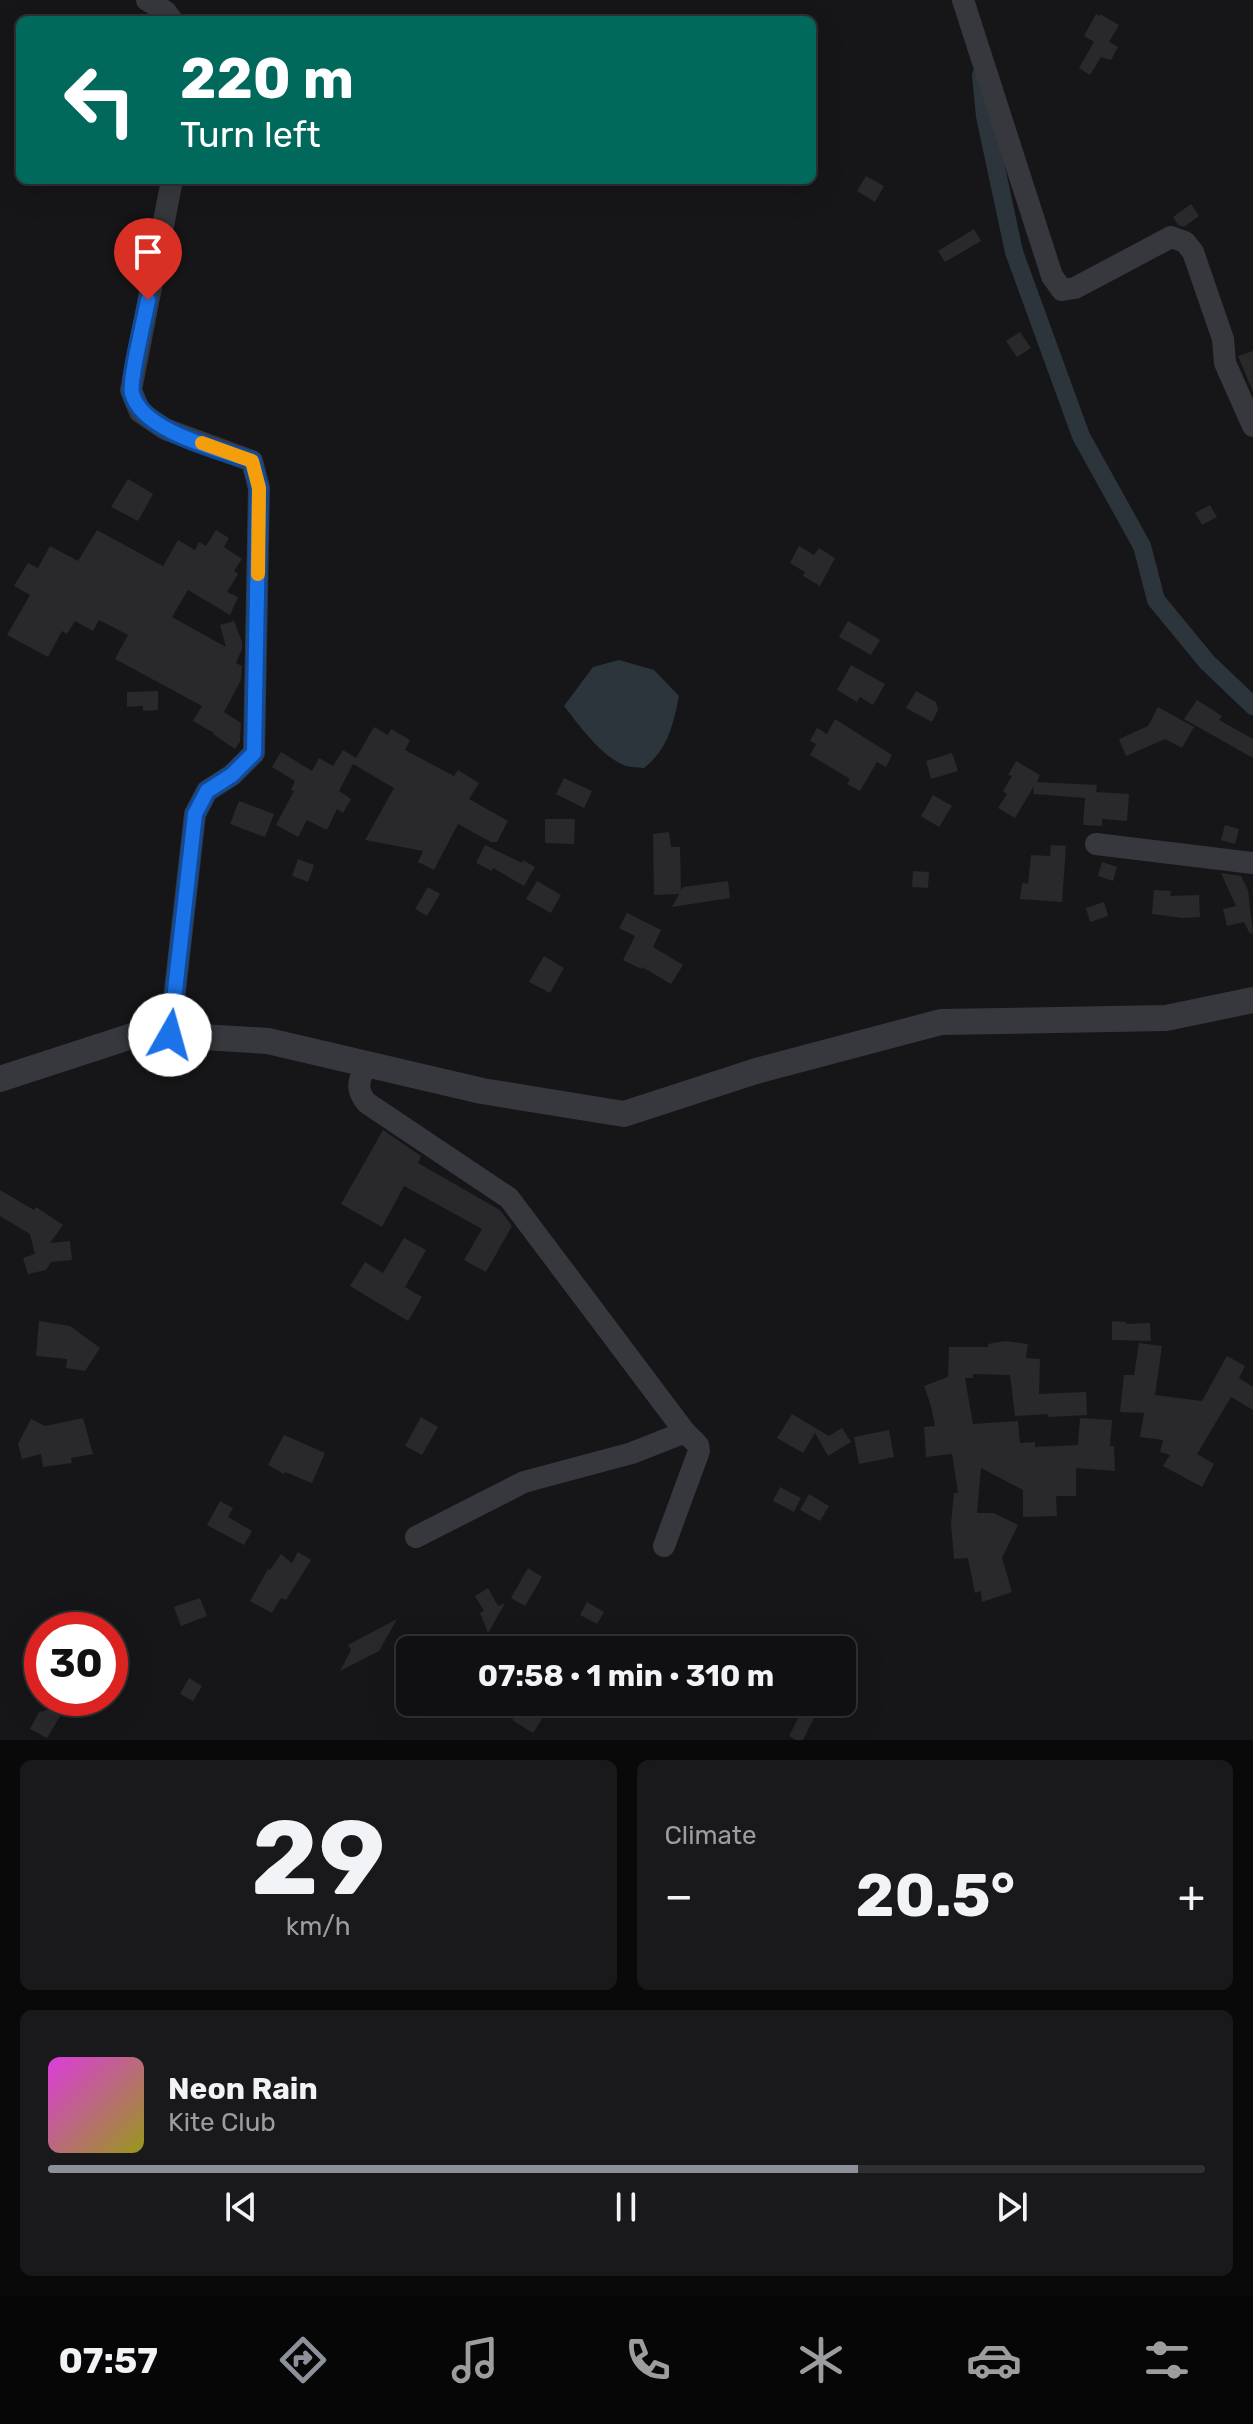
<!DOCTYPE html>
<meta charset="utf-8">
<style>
body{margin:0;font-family:Rubik,sans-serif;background:#19191b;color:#f1f3f6;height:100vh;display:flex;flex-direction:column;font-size:30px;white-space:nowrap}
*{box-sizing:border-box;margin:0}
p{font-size:26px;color:#9c9d9f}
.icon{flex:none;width:44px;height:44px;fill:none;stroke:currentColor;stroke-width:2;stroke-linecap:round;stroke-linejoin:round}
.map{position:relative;height:1740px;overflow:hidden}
.sheet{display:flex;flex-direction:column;gap:20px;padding:20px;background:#09090a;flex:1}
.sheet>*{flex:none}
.hud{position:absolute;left:16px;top:16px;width:800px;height:168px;border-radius:12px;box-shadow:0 8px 32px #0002,0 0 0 2px #303032;background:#00695c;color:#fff;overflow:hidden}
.speed{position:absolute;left:24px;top:1612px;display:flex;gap:16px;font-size:40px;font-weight:700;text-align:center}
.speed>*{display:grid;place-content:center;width:104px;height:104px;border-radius:50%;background:#101012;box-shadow:0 8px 32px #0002,0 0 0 2px #303032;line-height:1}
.speed .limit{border:12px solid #d22;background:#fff;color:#111}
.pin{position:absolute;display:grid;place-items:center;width:68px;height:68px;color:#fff;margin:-82px -34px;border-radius:50% 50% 50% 0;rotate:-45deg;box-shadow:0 0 8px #0007}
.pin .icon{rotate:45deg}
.me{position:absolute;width:88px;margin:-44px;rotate:7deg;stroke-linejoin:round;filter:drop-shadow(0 0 6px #0008)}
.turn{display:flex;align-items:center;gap:28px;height:168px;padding:0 32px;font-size:36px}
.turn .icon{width:104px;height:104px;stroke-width:2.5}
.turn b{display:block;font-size:56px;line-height:68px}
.big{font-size:60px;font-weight:700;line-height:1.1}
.sheet .tile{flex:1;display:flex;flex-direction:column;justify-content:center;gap:12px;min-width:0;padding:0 28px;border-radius:12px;background:#19191b}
.sheet .dial{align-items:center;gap:0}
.dial b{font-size:104px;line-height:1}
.song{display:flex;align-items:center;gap:24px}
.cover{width:96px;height:96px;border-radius:12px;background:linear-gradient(135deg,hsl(300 70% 55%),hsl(60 70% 35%))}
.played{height:8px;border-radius:4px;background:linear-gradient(90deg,#8c9099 70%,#303032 70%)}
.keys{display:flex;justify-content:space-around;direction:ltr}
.heat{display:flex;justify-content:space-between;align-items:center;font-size:44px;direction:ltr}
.sheet .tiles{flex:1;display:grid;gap:20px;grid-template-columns:1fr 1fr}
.tile:last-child{grid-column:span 2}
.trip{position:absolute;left:396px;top:1636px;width:460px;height:80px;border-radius:12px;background:#101012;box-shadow:0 8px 32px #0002,0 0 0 2px #303032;font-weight:700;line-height:80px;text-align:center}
.tabs{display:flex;height:128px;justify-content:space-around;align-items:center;background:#060607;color:#9c9d9f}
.tabs .icon{width:56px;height:56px}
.tabs .current{color:#8c9099}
.tabs b{font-size:36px;color:#f1f3f6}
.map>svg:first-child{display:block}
.water{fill:#2c353c}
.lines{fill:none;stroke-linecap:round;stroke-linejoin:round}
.canal{stroke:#2c353c;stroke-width:18}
.building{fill:#29292c}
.minor{stroke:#37383d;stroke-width:22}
.tertiary{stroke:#37383d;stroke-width:26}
.route-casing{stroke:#114b97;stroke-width:20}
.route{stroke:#1a73e8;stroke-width:14}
.slow{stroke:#f59e0b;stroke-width:14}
</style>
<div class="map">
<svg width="1253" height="1740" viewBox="0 0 1253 1740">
<rect width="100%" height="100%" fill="#161618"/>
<path class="water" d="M619 660 654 670 679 696C673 725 668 749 644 768 637 767 630 768 624 765 601 756 579 725 564 706L593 667Z"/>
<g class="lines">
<polyline class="canal" points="981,75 985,116 1014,252 1081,436 1142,546 1156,600 1207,662 1253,706"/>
</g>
<g class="building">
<polygon points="1096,14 1099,16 1100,14 1119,25 1109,42 1118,47 1111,60 1101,57 1090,75 1079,68 1094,42 1084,36"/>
<polygon points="866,176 884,186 875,202 857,191"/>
<polygon points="1191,204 1199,216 1184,227 1178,225 1173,217"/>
<polygon points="974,229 981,241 945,262 938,251"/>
<polygon points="1020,332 1031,348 1017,357 1006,341"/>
<polygon points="1253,351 1253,392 1238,356"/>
<polygon points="128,479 153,494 138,521 111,507"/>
<polygon points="1210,505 1217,517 1202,525 1195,513"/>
<polygon points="97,530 163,566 178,540 195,550 199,542 206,546 216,530 229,538 224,547 242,559 234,571 238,574 227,592 238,597 230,615 188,590 172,617 226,647 220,625 234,621 242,642 242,649 236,663 242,666 241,680 224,712 241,723 240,742 235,749 213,734 214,733 193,721 202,706 115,659 128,635 99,620 93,631 75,621 67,634 62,631 48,657 7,635 30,595 14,586 28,563 38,568 50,546 78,561"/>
<polygon points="799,546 814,555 819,548 835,558 820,586 803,576 805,572 790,563"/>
<polygon points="848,621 880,640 871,655 839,637"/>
<polygon points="851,665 885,684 873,705 860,697 857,702 837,690"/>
<polygon points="158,691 158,710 143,711 143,706 127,707 127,692"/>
<polygon points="916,691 936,702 938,710 932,722 906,708"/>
<polygon points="1197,700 1222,716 1219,720 1253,739 1253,758 1184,719"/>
<polygon points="1158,707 1194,727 1182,748 1165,739 1126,756 1119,739 1148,726"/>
<polygon points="835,719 892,755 886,767 877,762 860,791 847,784 850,779 810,755 816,744 810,741 817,728 827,734"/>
<polygon points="374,727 388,735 391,729 410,740 405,750 454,776 458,770 479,783 469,799 508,821 497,842 491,842 458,824 434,870 418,862 423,851 365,840 394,788 353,764 339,791 351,799 343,813 337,809 327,830 307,820 298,837 276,825 294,791 291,790 295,781 272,767 281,752 312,771 319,758 333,766 343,750 356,758"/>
<polygon points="952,753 958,771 931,779 926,761"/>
<polygon points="1016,761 1040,775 1037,782 1097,785 1096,792 1129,794 1127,821 1102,819 1102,826 1083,825 1085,798 1033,794 1034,786 1015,818 998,808 1007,794 1003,791 1012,776 1008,775"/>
<polygon points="564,778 592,791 584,808 556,794"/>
<polygon points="933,795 952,806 939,827 921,816"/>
<polygon points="239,801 274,814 265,837 230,824"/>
<polygon points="545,819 575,819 574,844 545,843"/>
<polygon points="1225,825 1239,829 1235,844 1221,840"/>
<polygon points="669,832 671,847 680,847 681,891 683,887 728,881 730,898 672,907 679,894 654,895 653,834"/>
<polygon points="485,845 522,863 523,860 535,867 524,886 493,868 492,871 476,863"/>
<polygon points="1051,845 1066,846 1062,902 1020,899 1022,883 1028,884 1031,855 1050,856"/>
<polygon points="298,859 314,865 308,882 292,876"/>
<polygon points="1102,862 1117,867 1113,881 1098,876"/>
<polygon points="913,871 929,872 928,888 912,887"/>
<polygon points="1221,873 1241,876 1248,890 1253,933 1250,934 1244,922 1227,926 1223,909 1236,906"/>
<polygon points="537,881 561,895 551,913 526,899"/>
<polygon points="428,887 440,894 427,916 415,909"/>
<polygon points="1154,890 1171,891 1170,896 1199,895 1200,917 1183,918 1152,914"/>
<polygon points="1104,902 1108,916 1090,922 1086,908"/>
<polygon points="627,913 661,930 653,947 683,965 671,984 642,967 641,969 623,960 635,936 619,928"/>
<polygon points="544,956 564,968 550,993 529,982"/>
<polygon points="383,1130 421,1156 418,1163 500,1210 512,1226 486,1272 464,1260 482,1229 404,1186 382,1227 341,1204"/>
<polygon points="0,1190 34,1210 36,1207 63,1225 50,1243 70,1241 72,1260 51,1262 46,1270 28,1274 23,1258 35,1254 30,1234 0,1216"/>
<polygon points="404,1238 426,1250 405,1287 422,1297 408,1321 350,1286 365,1262 383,1273"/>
<polygon points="39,1321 70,1326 100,1348 85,1371 66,1368 67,1359 36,1356"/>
<polygon points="1112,1321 1126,1322 1126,1324 1150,1323 1151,1341 1112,1340"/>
<polygon points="1005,1341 1028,1344 1026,1358 1040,1359 1039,1394 1086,1392 1087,1415 1048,1417 1048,1414 1015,1416 1010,1375 973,1374 973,1378 965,1378 973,1424 1018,1421 1020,1443 1035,1442 1035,1447 1078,1445 1080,1418 1112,1420 1110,1446 1114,1446 1115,1471 1076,1468 1076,1496 1056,1496 1057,1516 1023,1517 1023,1490 981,1468 977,1513 994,1513 1018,1525 1002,1558 1012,1592 982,1602 981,1591 975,1593 968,1558 954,1559 951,1524 954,1493 958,1493 952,1454 926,1457 924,1427 935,1426 931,1406 924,1386 948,1377 949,1347 988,1347 988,1344"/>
<polygon points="1139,1343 1162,1346 1155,1395 1202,1401 1227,1356 1245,1366 1239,1378 1253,1387 1253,1410 1231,1397 1197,1454 1214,1464 1202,1487 1163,1466 1170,1455 1160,1452 1163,1440 1140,1437 1144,1413 1120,1412 1124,1375 1134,1375"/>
<polygon points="792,1414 829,1436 842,1428 851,1442 828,1456 815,1433 803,1453 777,1438"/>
<polygon points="421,1417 438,1427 422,1455 405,1446"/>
<polygon points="83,1418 93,1454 71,1458 72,1463 43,1467 41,1454 22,1459 18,1444 31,1419 45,1426"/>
<polygon points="889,1430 894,1457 859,1464 854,1437"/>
<polygon points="284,1435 325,1453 312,1483 285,1472 284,1474 268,1465"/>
<polygon points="780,1487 801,1498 794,1512 773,1501"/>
<polygon points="809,1494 829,1506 820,1521 800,1510"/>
<polygon points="220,1501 233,1508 228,1517 252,1531 244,1545 207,1525"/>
<polygon points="298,1552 311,1560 286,1600 281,1598 272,1613 250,1601 268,1569 270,1570 281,1554 292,1563"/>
<polygon points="528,1568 542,1577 525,1606 511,1598"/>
<polygon points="488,1588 498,1606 505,1603 488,1633 480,1613 484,1611 475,1596"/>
<polygon points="200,1598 207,1616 181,1626 174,1607"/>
<polygon points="587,1602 604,1612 597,1624 580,1615"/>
<polygon points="397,1619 379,1651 340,1671 351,1650 348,1645"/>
<polygon points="189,1678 202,1686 193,1701 180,1694"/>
<polygon points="806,1702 822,1702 803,1740 796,1740 789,1736"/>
<polygon points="66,1706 47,1738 30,1729 39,1712"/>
<polygon points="521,1706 542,1719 533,1733 512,1720"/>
</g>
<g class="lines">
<g class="minor">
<polyline points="147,0 166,12 172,20"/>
<polyline points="963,0 1052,276 1062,290 1075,288 1171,237 1185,242 1193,252 1223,339 1225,363 1253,426"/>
<polyline points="1096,844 1253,863"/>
<polyline points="170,1035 195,814 207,791 232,775 254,753 259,488 252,461 165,429 140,412 131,390 172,180"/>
<path d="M365 1065C359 1081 355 1089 367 1103L509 1198 685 1432 698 1445 699 1451 664 1546"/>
<polyline points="416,1537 524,1482 632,1453 685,1432"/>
</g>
<polyline class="tertiary" points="0,1079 132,1036 170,1035 268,1041 482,1091 624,1114 756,1071 941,1022 1166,1018 1253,1000"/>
</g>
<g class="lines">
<g class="route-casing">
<path id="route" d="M148 300C145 317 129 380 132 393 141 431 218 449 252 461L259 488 254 753 232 775 207 791 195 814 170 1035"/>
</g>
<use href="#route" class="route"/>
<polyline class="slow" points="202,443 252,461 259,488 258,574"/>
</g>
</svg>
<div class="speed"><div class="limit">30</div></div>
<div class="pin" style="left:148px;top:300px;background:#d93025"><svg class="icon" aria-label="arrive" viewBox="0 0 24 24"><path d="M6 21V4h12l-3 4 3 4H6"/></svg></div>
<svg class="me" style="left:170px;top:1035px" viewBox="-20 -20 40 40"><circle r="19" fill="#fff"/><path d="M0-13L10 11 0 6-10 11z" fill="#1a73e8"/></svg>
<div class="trip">07:58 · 1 min · 310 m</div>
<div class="hud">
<div class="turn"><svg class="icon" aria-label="left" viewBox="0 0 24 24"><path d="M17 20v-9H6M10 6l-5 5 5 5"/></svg><div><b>220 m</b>Turn left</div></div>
</div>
</div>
<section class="sheet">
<div class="tiles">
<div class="tile dial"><b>29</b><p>km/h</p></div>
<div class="tile"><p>Climate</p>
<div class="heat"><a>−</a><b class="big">20.5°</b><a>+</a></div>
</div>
<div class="tile">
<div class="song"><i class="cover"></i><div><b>Neon Rain</b><p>Kite Club</p></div></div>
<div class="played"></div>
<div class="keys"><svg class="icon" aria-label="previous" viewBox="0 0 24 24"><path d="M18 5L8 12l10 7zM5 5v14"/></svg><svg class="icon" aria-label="pause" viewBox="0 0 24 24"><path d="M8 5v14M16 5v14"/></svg><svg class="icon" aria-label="next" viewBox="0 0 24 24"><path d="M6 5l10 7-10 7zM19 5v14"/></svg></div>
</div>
</div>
</section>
<nav class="tabs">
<b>07:57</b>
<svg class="icon current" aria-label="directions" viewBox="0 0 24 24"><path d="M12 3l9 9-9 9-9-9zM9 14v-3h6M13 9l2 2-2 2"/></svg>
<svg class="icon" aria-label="music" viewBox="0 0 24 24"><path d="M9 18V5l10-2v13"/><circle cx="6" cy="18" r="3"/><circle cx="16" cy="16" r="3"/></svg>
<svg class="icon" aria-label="phone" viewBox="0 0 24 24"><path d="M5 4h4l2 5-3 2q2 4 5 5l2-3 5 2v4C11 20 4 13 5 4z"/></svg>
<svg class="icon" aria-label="climate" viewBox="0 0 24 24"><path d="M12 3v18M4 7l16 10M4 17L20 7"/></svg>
<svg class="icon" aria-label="car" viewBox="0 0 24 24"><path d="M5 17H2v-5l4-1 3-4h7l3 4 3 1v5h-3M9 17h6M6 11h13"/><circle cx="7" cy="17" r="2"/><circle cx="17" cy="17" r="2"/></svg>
<svg class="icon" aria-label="filters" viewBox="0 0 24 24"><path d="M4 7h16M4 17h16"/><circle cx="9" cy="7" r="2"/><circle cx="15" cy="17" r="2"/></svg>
</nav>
